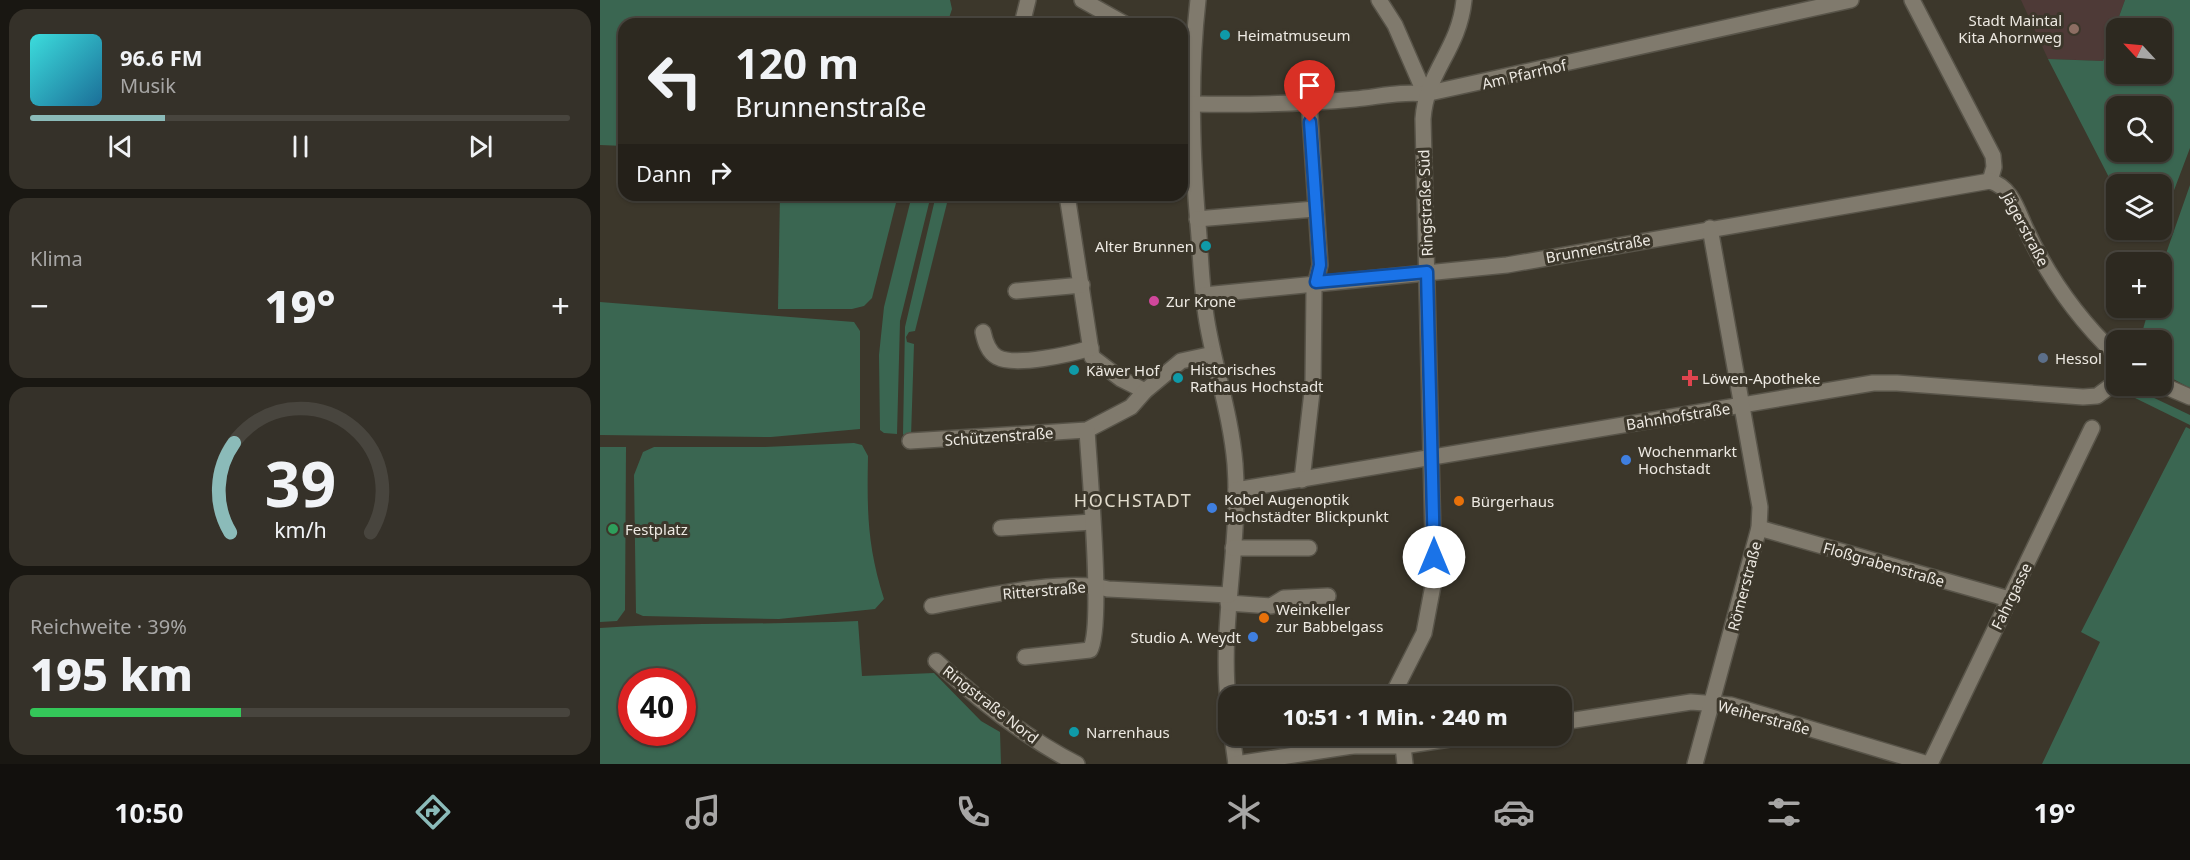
<!DOCTYPE html>
<html lang="de">
<meta charset="utf-8">
<style>
body{margin:0;font-family:"Noto Sans",sans-serif;background:#353129;color:#f1f3f6;height:100vh;display:flex;flex-direction:column;font-size:22px;white-space:nowrap}
*{box-sizing:border-box;margin:0}
p{font-size:20px;color:#a7a6a5}
.icon{flex:none;width:33px;height:33px;fill:none;stroke:currentColor;stroke-width:2;stroke-linecap:round;stroke-linejoin:round}
.map{position:relative;flex:1;overflow:hidden}
.details{display:flex;flex-direction:column;gap:9px;padding:9px;background:#191712;width:600px}
.details>*{flex:none}
.hud{position:absolute;left:18px;top:18px;width:570px;height:183px;border-radius:18px;box-shadow:0 2px 4px #0004,0 0 0 2px #48453e;background:#2d2920;color:#f1f3f6;overflow:hidden}
.needle{width:39px;rotate:296deg}
.fabs{position:absolute;left:1506px;top:18px;display:grid;gap:12px}
.fabs a{display:grid;place-items:center;width:66px;height:66px;border-radius:12px;background:#2d2920;box-shadow:0 2px 4px #0004,0 0 0 2px #48453e;font-size:30px}
.speed{position:absolute;left:18px;top:668px;display:flex;gap:12px;font-size:30px;font-weight:700;text-align:center}
.speed>*{display:grid;place-content:center;width:78px;height:78px;border-radius:50%;background:#2d2920;box-shadow:0 2px 4px #0004,0 0 0 2px #48453e;line-height:1}
.speed .limit{border:9px solid #d22;background:#fff;color:#111}
.pin{position:absolute;display:grid;place-items:center;width:51px;height:51px;color:#fff;margin:-62px -26px;border-radius:50% 50% 50% 0;rotate:-45deg;box-shadow:0 0 6px #0007}
.pin .icon{rotate:45deg}
.me{position:absolute;width:66px;margin:-33px;rotate:0deg;stroke-linejoin:round;filter:drop-shadow(0 0 4px #0008)}
.turn{display:flex;align-items:center;gap:21px;height:126px;padding:0 18px;font-size:27px}
.turn .icon{width:78px;height:78px;stroke-width:2.5}
.turn b{display:block;font-size:42px;line-height:51px}
.then{display:flex;align-items:center;height:57px;padding:0 18px;background:#0003;gap:12px;font-size:22px}
.big{font-size:45px;font-weight:800;line-height:1.1}
.details .tile{flex:1;display:flex;flex-direction:column;justify-content:center;gap:9px;min-width:0;padding:0 21px;border-radius:18px;background:#353129}
.details .dial{align-items:center;gap:0}
.dial svg{height:156px;overflow:visible;fill:none;stroke:#48453e;stroke-width:7;stroke-linecap:round;text-anchor:middle}
.dial text{fill:#f1f3f6;stroke:none}
.song{display:flex;align-items:center;gap:18px}
.cover{width:72px;height:72px;border-radius:9px;background:linear-gradient(135deg,hsl(180 70% 55%),hsl(200 70% 35%))}
.played{height:6px;border-radius:3px;background:linear-gradient(90deg,#8bbbb9 25%,#48453e 25%)}
.keys{display:flex;justify-content:space-around;direction:ltr}
.heat{display:flex;justify-content:space-between;align-items:center;font-size:33px;direction:ltr}
.charge{height:9px;border-radius:4px;background:linear-gradient(90deg,#34c759 39%,#48453e 0)}
.trip{position:absolute;left:618px;top:686px;width:354px;height:60px;border-radius:18px;background:#2d2920;box-shadow:0 2px 4px #0004,0 0 0 2px #48453e;font-weight:800;line-height:60px;text-align:center}
.tab-bar{display:flex;height:96px;justify-content:space-around;align-items:center;background:#12100d;color:#a7a6a5}
.tab-bar .icon{width:42px;height:42px}
.tab-bar .current{color:#8bbbb9}
.tab-bar b{font-size:27px;color:#f1f3f6}
main{display:flex;flex:1;min-height:0}
.map>svg:first-child{display:block}
.education{fill:#4e3a37}
.green{fill:#3a6651;fill-rule:evenodd}
.lines{fill:none;stroke-linecap:round;stroke-linejoin:round}
.street-casing{stroke:#585449;stroke-width:18}
.secondary-casing{stroke:#585449;stroke-width:18}
.street{stroke:#807a6d;stroke-width:15}
.secondary{stroke:#807a6d;stroke-width:15}
.route-casing{stroke:#114b97;stroke-width:15}
.route{stroke:#1a73e8;stroke-width:10}
.education-dot{fill:#8d6e63;stroke:#3c372b;stroke-width:2}
.culture-dot{fill:#0f9aa8;stroke:#3c372b;stroke-width:2}
.hotel-dot{fill:#d1479c;stroke:#3c372b;stroke-width:2}
.service-dot{fill:#5c6f8a;stroke:#3c372b;stroke-width:2}
.health-dot{fill:#e0444e;stroke:#3c372b;stroke-width:2}
.shop-dot{fill:#3f7fe0;stroke:#3c372b;stroke-width:2}
.food-dot{fill:#e8710a;stroke:#3c372b;stroke-width:2}
.leisure-dot{fill:#2e9e5b;stroke:#3c372b;stroke-width:2}
.labels{text-anchor:middle;dominant-baseline:central;stroke-width:6;stroke-linejoin:round;paint-order:stroke}
.poi-label{font-size:15px;fill:#ede9e2;stroke:#3c372b;text-anchor:start}
.street-label{font-size:15px;fill:#ede9e2;stroke:#3c372b}
.quarter-label{font-size:18px;letter-spacing:1.5px;fill:#e1dbcc;stroke:#3c372b}
</style>
<main>
<section class="details">
<div class="tile">
<div class="song"><i class="cover"></i><div><b>96.6 FM</b><p>Musik</p></div></div>
<div class="played"></div>
<div class="keys"><svg class="icon" aria-label="previous" viewBox="0 0 24 24"><path d="M18 5L8 12l10 7zM5 5v14"/></svg><svg class="icon" aria-label="pause" viewBox="0 0 24 24"><path d="M8 5v14M16 5v14"/></svg><svg class="icon" aria-label="next" viewBox="0 0 24 24"><path d="M6 5l10 7-10 7zM19 5v14"/></svg></div>
</div>
<div class="tile"><p>Klima</p>
<div class="heat"><a>−</a><b class="big">19°</b><a>+</a></div>
</div>
<div class="tile dial"><svg viewBox="0 0 100 80">
<path d="M14 69A42 42 0 1 1 86 69"/>
<path d="M14 69A42 42 0 0 1 16 23" stroke="#8bbbb9"/>
<text x="50" y="56" font-size="32" font-weight="700">39</text>
<text x="50" y="72" font-size="11">km/h</text>
</svg></div>
<div class="tile"><p>Reichweite · 39%</p><b class="big">195 km</b><div class="charge"></div></div>
</section>
<div class="map">
<svg width="1590" height="764" viewBox="0 0 1590 764">
<rect width="100%" height="100%" fill="#3c372b"/>
<polygon class="education" points="1421,0 1525,0 1503,61 1448,59"/>
<g class="green">
<polygon points="0,0 350,0 352,9 347,24 24,24 24,146 0,145"/>
<path d="M1525 0H1590V148L1562 222V184H1516V191L1448 59 1503 61ZM1516 28H1562V74H1516ZM1516 106H1562V152H1516Z"/>
<polygon points="1590,185 1590,388 1562,373 1562,340 1540,340 1549,308 1562,308 1562,265"/>
<polygon points="180,195 298,195 272,298 264,306 252,309 178,309"/>
<polygon points="312,195 331,195 300,321 297,434 284,433 280,430 279,355 284,307"/>
<polygon points="336,195 349,195 315,331 309,332 306,337 307,342 314,344 311,437 306,438 303,434 305,327"/>
<polygon points="0,302 254,322 260,331 260,429 171,437 0,435"/>
<polygon points="1529,386 1590,415 1590,425 1533,397"/>
<polygon points="1586,427 1590,429 1590,764 1442,764 1500,642 1481,632"/>
<path d="M254 443 262 445 268 456C267 511 267 545 284 599L275 609 179 619 43 616 36 613 34 475 43 452 54 447H165Z"/>
<polygon points="0,447 26,447 25,610 17,621 0,622"/>
<path d="M258 621 262 676 334 673 381 721 400 732 401 764H0V628C86 622 172 625 258 621ZM32 681H82V732H32Z"/>
</g>
<g class="lines">
<g class="street-casing">
<g id="street">
<polyline points="482,0 525,24"/>
<path d="M598 0C589 79 592 157 599 236 601 264 602 293 607 322 615 369 631 416 635 464 641 543 620 621 628 700"/>
<polyline points="779,0 795,25 825,94"/>
<polyline points="1312,0 1393,156 1394,167 1390,181"/>
<polyline points="422,24 428,0"/>
<path d="M592 104C646 105 701 104 755 99 778 97 802 91 825 94L1251 0"/>
<polyline points="467,195 492,357 521,379 545,391"/>
<polyline points="597,219 715,209"/>
<polyline points="416,291 482,285"/>
<path d="M604 295 907 265 1390 181C1411 187 1417 209 1425 227 1447 275 1478 319 1516 355"/>
<path d="M383 332C385 341 388 352 397 357 415 367 471 354 491 348"/>
<polyline points="1562,385 1590,397"/>
<polyline points="310,441 487,430 531,407 545,391 581,361 613,354"/>
<polyline points="702,480 713,383 714,290 720,265 709,101"/>
<polyline points="636,490 1273,383 1297,383 1483,397 1497,396 1516,382"/>
<polyline points="401,528 492,522"/>
<polyline points="1159,528 1409,599"/>
<polyline points="633,548 709,548"/>
<polyline points="628,603 671,606 684,598 728,596"/>
<path d="M332 606C376 598 467 577 508 589L629 595"/>
<path d="M425 657 490 650C504 627 489 467 487 430"/>
<path d="M336 661C378 700 426 738 477 764"/>
<polyline points="962,722 1091,702 1131,705 1328,764"/>
<polyline points="632,735 636,764"/>
<polyline points="803,746 805,764"/>
<polyline points="636,764 752,746 803,746 876,735"/>
<polyline points="1095,764 1159,528 1160,507 1110,228"/>
<polyline points="1330,764 1492,428"/>
</g>
</g>
<g class="secondary-casing">
<g id="secondary">
<path d="M792 696 824 633 834 580 823 119C826 72 859 50 864 0"/>
<polyline points="752,746 768,735"/>
</g>
</g>
<use href="#street" class="street"/>
<use href="#secondary" class="secondary"/>
</g>
<g class="lines">
<g class="route-casing">
<polyline id="route" points="710,122 720,265 716,282 827,272 834,557"/>
</g>
<use href="#route" class="route"/>
</g>
<circle class="education-dot" cx="1474" cy="29" r="6"/>
<g class="culture-dot">
<circle cx="625" cy="35" r="6"/>
<circle cx="606" cy="246" r="6"/>
<circle cx="474" cy="370" r="6"/>
<circle cx="578" cy="378" r="6"/>
<circle cx="474" cy="732" r="6"/>
</g>
<circle class="hotel-dot" cx="554" cy="301" r="6"/>
<circle class="service-dot" cx="1443" cy="358" r="6"/>
<path class="health-dot" d="M1087 369h6v6h6v6h-6v6h-6v-6h-6v-6h6z"/>
<g class="shop-dot">
<circle cx="1026" cy="460" r="6"/>
<circle cx="612" cy="508" r="6"/>
<circle cx="653" cy="637" r="6"/>
</g>
<g class="food-dot">
<circle cx="859" cy="501" r="6"/>
<circle cx="664" cy="618" r="6"/>
</g>
<circle class="leisure-dot" cx="13" cy="529" r="6"/>
<g class="labels">
<g class="poi-label">
<text x="1462" y="20" text-anchor="end">Stadt Maintal<tspan x="1462" dy="17">Kita Ahornweg</tspan></text>
<text x="637" y="35">Heimatmuseum</text>
<text x="594" y="246" text-anchor="end">Alter Brunnen</text>
<text x="566" y="301">Zur Krone</text>
<text x="1455" y="358">Hessol</text>
<text x="590" y="369">Historisches<tspan x="590" dy="17">Rathaus Hochstadt</tspan></text>
<text x="486" y="370">Käwer Hof</text>
<text x="1102" y="378">Löwen-Apotheke</text>
<text x="1038" y="451">Wochenmarkt<tspan x="1038" dy="17">Hochstadt</tspan></text>
<text x="624" y="499">Kobel Augenoptik<tspan x="624" dy="17">Hochstädter Blickpunkt</tspan></text>
<text x="871" y="501">Bürgerhaus</text>
<text x="25" y="529">Festplatz</text>
<text x="676" y="609">Weinkeller<tspan x="676" dy="17">zur Babbelgass</tspan></text>
<text x="641" y="637" text-anchor="end">Studio A. Weydt</text>
<text x="486" y="732">Narrenhaus</text>
</g>
<g class="street-label">
<text transform="translate(924 74) rotate(-13)">Am Pfarrhof</text>
<text transform="translate(825 203) rotate(-92)">Ringstraße Süd</text>
<text transform="translate(1426 229) rotate(62)">Jägerstraße</text>
<text transform="translate(998 248) rotate(-10)">Brunnenstraße</text>
<text transform="translate(1078 416) rotate(-9)">Bahnhofstraße</text>
<text transform="translate(399 436) rotate(-4)">Schützenstraße</text>
<text transform="translate(1284 564) rotate(16)">Floßgrabenstraße</text>
<text transform="translate(1144 586) rotate(-75)">Römerstraße</text>
<text transform="translate(444 590) rotate(-5)">Ritterstraße</text>
<text transform="translate(1411 596) rotate(-64)">Fahrgasse</text>
<text transform="translate(391 704) rotate(38)">Ringstraße Nord</text>
<text transform="translate(1164 717) rotate(15)">Weiherstraße</text>
</g>
<g class="quarter-label">
<text x="533" y="500">HOCHSTADT</text>
</g>
</g>
</svg>
<div class="fabs">
<a><svg class="needle" viewBox="-14 -14 28 28"><path d="M0-13l5 13h-10z" fill="#e53935"/><path d="M0 13l5-13h-10z" fill="#a7a6a5"/></svg></a>
<a><svg class="icon" aria-label="search" viewBox="0 0 24 24"><circle cx="10" cy="10" r="6"/><path d="M15 15l6 6"/></svg></a>
<a><svg class="icon" aria-label="layers" viewBox="0 0 24 24"><path d="M12 4l9 5-9 5-9-5zM3 14l9 5 9-5"/></svg></a>
<a>+</a>
<a>−</a>
</div>
<div class="speed"><div class="limit">40</div></div>
<div class="pin" style="left:710px;top:122px;background:#d93025"><svg class="icon" aria-label="arrive" viewBox="0 0 24 24"><path d="M6 21V4h12l-3 4 3 4H6"/></svg></div>
<svg class="me" style="left:834px;top:557px" viewBox="-20 -20 40 40"><circle r="19" fill="#fff"/><path d="M0-13L10 11 0 6-10 11z" fill="#1a73e8"/></svg>
<div class="trip">10:51 · 1 Min. · 240 m</div>
<div class="hud">
<div class="turn"><svg class="icon" aria-label="left" viewBox="0 0 24 24"><path d="M17 20v-9H6M10 6l-5 5 5 5"/></svg><div><b>120 m</b>Brunnenstraße</div></div>
<div class="then">Dann<svg class="icon" aria-label="right" viewBox="0 0 24 24"><path d="M7 20v-9h11M14 6l5 5-5 5"/></svg></div>
</div>
</div>
</main>
<nav class="tab-bar">
<b>10:50</b>
<svg class="icon current" aria-label="directions" viewBox="0 0 24 24"><path d="M12 3l9 9-9 9-9-9zM9 14v-3h6M13 9l2 2-2 2"/></svg>
<svg class="icon" aria-label="music" viewBox="0 0 24 24"><path d="M9 18V5l10-2v13"/><circle cx="6" cy="18" r="3"/><circle cx="16" cy="16" r="3"/></svg>
<svg class="icon" aria-label="phone" viewBox="0 0 24 24"><path d="M5 4h4l2 5-3 2q2 4 5 5l2-3 5 2v4C11 20 4 13 5 4z"/></svg>
<svg class="icon" aria-label="climate" viewBox="0 0 24 24"><path d="M12 3v18M4 7l16 10M4 17L20 7"/></svg>
<svg class="icon" aria-label="car" viewBox="0 0 24 24"><path d="M5 17H2v-5l4-1 3-4h7l3 4 3 1v5h-3M9 17h6M6 11h13"/><circle cx="7" cy="17" r="2"/><circle cx="17" cy="17" r="2"/></svg>
<svg class="icon" aria-label="filters" viewBox="0 0 24 24"><path d="M4 7h16M4 17h16"/><circle cx="9" cy="7" r="2"/><circle cx="15" cy="17" r="2"/></svg>
<b>19°</b>
</nav>
